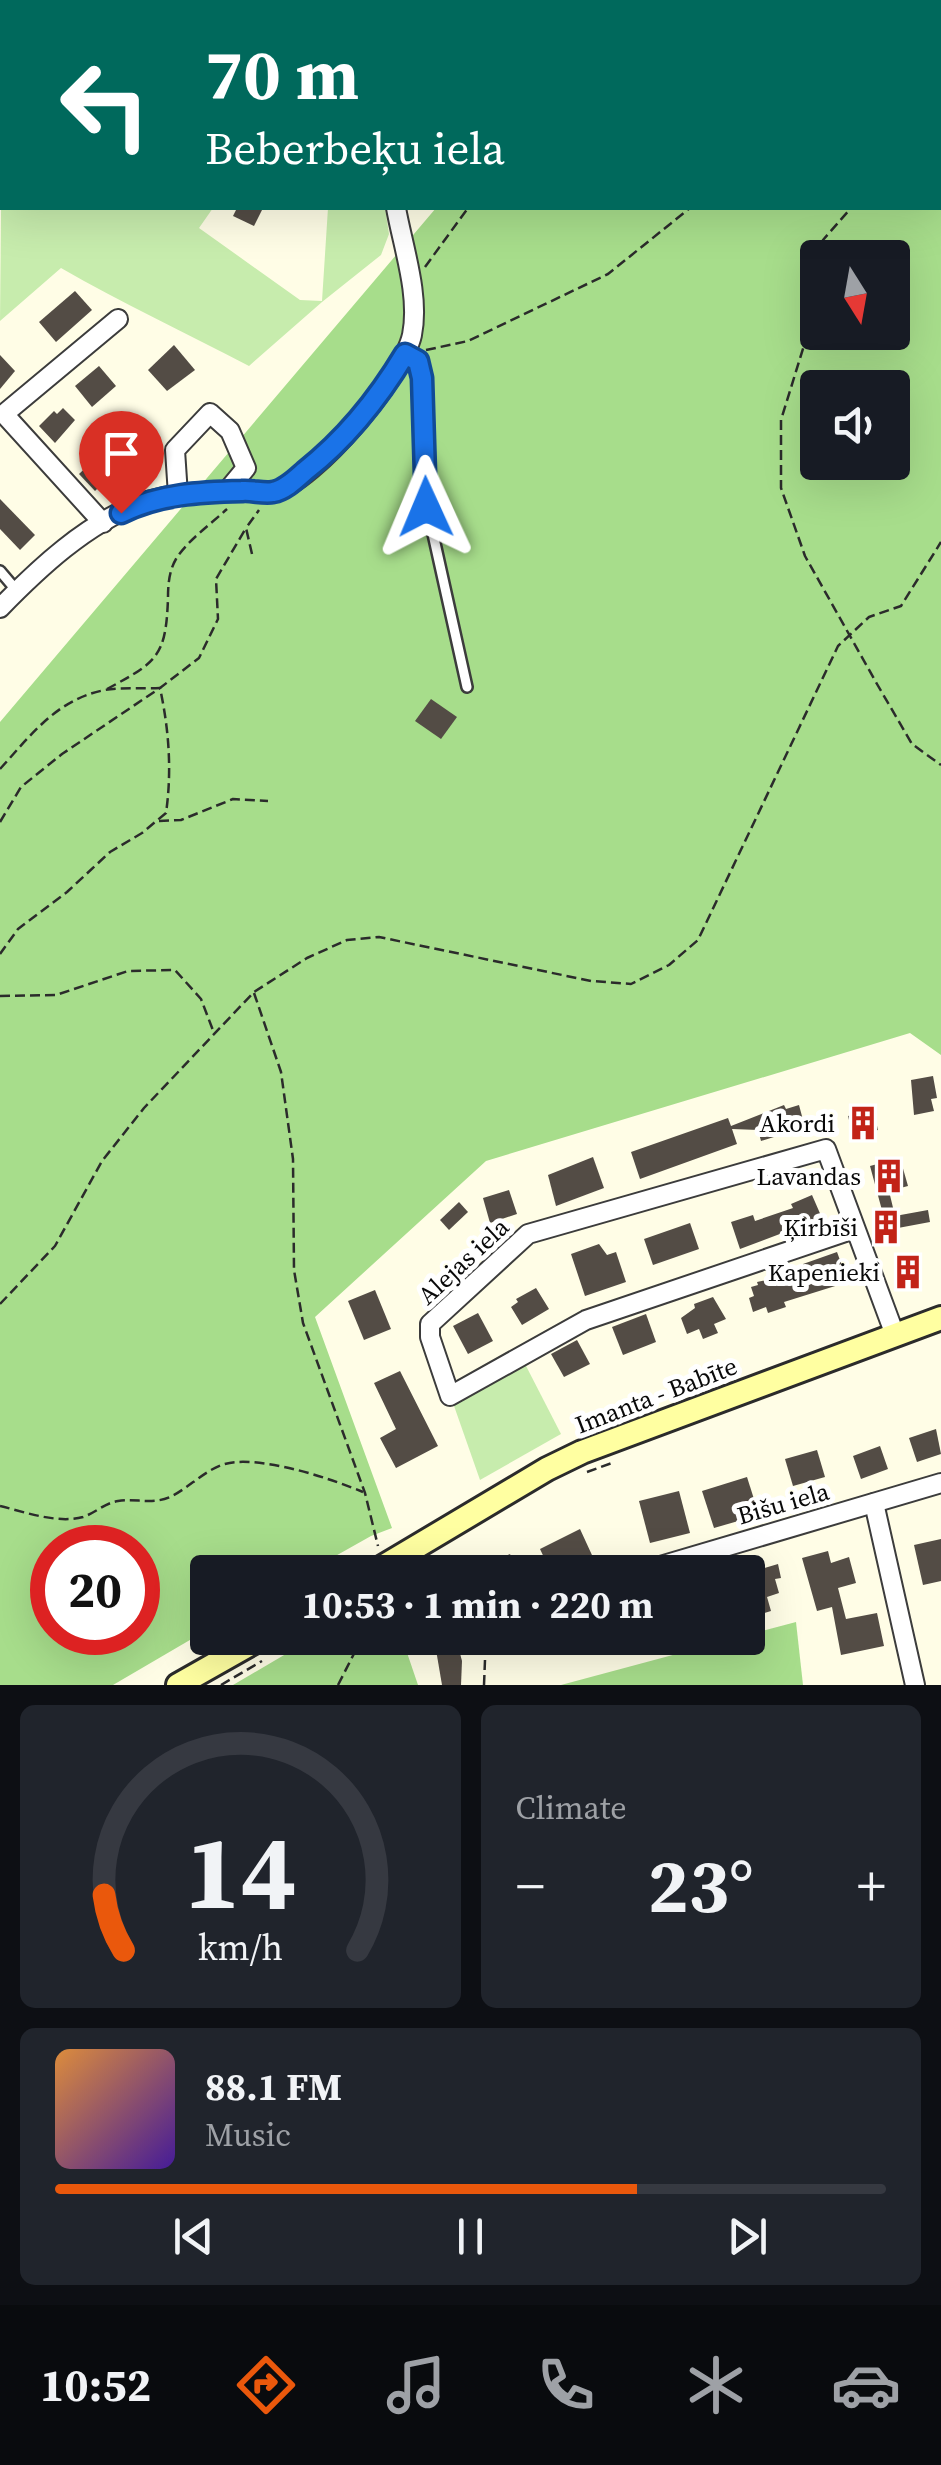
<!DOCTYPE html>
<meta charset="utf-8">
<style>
body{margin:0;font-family:"Source Serif 4",serif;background:#20242c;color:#f1f3f6;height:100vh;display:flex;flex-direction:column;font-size:38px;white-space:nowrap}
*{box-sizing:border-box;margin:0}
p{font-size:32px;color:#9ea1a6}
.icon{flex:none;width:55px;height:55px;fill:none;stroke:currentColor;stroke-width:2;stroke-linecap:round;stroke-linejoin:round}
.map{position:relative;height:1685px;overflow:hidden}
.sheet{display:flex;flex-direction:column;gap:20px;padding:20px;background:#0d0f14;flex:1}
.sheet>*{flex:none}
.hud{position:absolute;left:0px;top:0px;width:942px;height:210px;box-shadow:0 10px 40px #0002;background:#00695c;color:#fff;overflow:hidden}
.needle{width:65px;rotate:169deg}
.fabs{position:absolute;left:800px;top:240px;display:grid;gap:20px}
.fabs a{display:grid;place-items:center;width:110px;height:110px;border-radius:10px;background:#171b24;box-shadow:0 10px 40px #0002;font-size:50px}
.speed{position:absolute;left:30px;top:1525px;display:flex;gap:20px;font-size:50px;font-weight:700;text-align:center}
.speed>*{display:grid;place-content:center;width:130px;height:130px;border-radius:50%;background:#171b24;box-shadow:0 10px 40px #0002;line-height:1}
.speed .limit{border:15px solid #d22;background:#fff;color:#111}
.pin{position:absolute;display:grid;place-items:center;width:85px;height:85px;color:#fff;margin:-102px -42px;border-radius:50% 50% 50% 0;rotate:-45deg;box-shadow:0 0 10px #0007}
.pin .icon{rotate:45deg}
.me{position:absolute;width:110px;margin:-55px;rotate:359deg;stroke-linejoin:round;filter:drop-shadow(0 0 8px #0008)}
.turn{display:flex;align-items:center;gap:35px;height:210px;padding:0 40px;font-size:45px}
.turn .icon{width:130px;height:130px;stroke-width:2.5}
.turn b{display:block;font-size:70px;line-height:85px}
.big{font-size:75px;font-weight:700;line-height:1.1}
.sheet .tile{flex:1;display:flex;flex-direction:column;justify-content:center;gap:15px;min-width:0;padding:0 35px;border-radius:15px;background:#20242c}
.sheet .dial{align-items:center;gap:0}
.dial svg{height:260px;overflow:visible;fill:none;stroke:#363941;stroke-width:7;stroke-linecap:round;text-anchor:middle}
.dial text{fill:#f1f3f6;stroke:none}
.song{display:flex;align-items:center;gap:30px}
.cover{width:120px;height:120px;border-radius:15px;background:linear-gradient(135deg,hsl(30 70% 55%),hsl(260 70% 35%))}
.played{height:10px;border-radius:5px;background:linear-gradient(90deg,#ea580c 70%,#363941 70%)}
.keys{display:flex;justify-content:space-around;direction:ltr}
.heat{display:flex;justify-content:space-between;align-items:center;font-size:55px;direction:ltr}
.sheet .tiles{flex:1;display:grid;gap:20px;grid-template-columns:1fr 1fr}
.tile:last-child{grid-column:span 2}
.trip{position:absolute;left:190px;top:1555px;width:575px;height:100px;border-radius:10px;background:#171b24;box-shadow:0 10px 40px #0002;font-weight:700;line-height:100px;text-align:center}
.dock{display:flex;height:160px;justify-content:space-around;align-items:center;background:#090b0e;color:#9ea1a6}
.dock .icon{width:70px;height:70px}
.dock .on{color:#ea580c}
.dock b{font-size:45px;color:#f1f3f6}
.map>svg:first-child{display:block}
.green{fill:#c7ecad}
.forest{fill:#a7dd8b;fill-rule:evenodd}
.building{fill:#534c45}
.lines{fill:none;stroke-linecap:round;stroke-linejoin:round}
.service-casing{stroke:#3c3c3c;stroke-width:14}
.minor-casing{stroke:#3c3c3c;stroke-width:22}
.secondary-casing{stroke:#2b2b2b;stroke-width:28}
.path{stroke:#2b2b2b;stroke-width:2.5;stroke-dasharray:10 5;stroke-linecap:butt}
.service{stroke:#fff;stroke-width:9}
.minor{stroke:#fff;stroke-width:18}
.secondary{stroke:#ffffa1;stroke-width:22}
.route-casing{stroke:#114b97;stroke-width:25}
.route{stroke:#1a73e8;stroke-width:18}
.labels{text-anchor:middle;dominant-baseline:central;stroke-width:10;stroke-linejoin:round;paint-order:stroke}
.poi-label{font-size:25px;fill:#090909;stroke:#fff;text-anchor:end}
.street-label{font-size:25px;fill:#090909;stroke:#fff}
</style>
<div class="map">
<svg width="941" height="1685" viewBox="0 0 941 1685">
<rect width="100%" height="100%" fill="#fffde6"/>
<g class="green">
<path d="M2 112V208H213L199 228 300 300 322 301 328 208H385L389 234 381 255 322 302 249 366C186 333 122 303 61 268L0 321Z"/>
<polygon points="524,1362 561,1434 480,1480 453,1403"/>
</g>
<g class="forest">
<path d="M654 0H941V1055L910 1033 486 1161 315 1317 392 1528 371 1536 307 1572H208L207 1630 113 1685H0V722L436 208H940V2H653ZM818 258H892V332H818ZM818 388H892V462H818ZM52 1548H138V1632H52Z"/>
<polygon points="796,1622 803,1685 561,1685"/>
<polygon points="313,1638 402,1638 418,1685 233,1685"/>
</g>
<g class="building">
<polygon points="237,208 263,208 254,226 233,216"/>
<polygon points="75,291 92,310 56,342 39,322"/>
<polygon points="174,345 195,370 167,391 148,370"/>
<polygon points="0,355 15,371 0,389"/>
<polygon points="99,366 116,386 92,407 75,386"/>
<polygon points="63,408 75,420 55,443 39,426 54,411 57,414"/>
<polygon points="134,421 145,436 128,449 116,434"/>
<polygon points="95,459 111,475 95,491 79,474"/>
<polygon points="0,499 35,535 20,550 0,529"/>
<polygon points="431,699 457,717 441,739 415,721"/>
<polygon points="933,1076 937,1098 931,1099 934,1111 914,1115 911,1080"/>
<polygon points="784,1105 786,1109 799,1105 803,1120 791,1124 793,1131 761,1141 758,1130 732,1129 737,1144 640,1179 631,1152 728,1118 731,1126"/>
<polygon points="873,1109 878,1130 853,1136 848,1116"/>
<polygon points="593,1157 604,1188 556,1206 548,1175"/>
<polygon points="900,1158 908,1186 889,1191 895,1216 928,1210 930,1222 898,1228 900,1237 879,1243 872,1216 883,1214 870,1166"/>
<polygon points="509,1190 517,1214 490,1223 483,1198"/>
<polygon points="812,1195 822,1218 740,1249 731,1222 753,1215 755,1221 793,1208 791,1204"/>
<polygon points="459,1202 468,1212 449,1230 440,1220"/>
<polygon points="690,1223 699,1249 653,1265 644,1239"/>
<polygon points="599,1244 607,1255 616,1252 626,1282 585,1296 571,1254"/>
<polygon points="837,1252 848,1282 784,1302 786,1307 768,1313 766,1307 753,1312 749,1298 754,1296 751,1287 758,1285 757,1282 782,1277 786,1283 808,1276 803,1264"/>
<polygon points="913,1259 919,1280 903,1284 897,1264"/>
<polygon points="536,1288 549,1309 522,1325 511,1307 518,1302 516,1299"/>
<polygon points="375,1290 391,1329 364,1340 348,1301"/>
<polygon points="713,1297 726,1319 714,1324 718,1333 703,1339 699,1329 687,1334 681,1318 695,1308 694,1304"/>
<polygon points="478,1313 493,1341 468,1354 453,1326"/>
<polygon points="646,1314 656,1342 623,1355 612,1327"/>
<polygon points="577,1340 590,1364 564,1377 551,1354"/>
<polygon points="400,1371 438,1446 396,1468 380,1438 396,1429 374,1383"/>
<polygon points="936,1429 941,1454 917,1462 909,1438"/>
<polygon points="880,1446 888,1469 861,1479 853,1456"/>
<polygon points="817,1450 825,1477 793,1486 785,1459"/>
<polygon points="747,1477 759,1515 714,1528 702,1491"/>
<polygon points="679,1491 690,1533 650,1543 639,1501"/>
<polygon points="580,1529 597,1566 580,1572 577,1567 555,1562 548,1566 540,1549"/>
<polygon points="941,1539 941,1581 923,1585 914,1545"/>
<polygon points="828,1551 831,1563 849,1557 856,1583 838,1588 846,1619 877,1613 884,1646 841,1655 832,1607 817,1611 802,1558"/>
<polygon points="510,1554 518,1572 469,1572"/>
<polygon points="778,1564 781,1578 775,1579 779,1593 767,1597 771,1611 748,1618 748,1573"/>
<polygon points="434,1638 456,1638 462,1661 461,1685 442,1685"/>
</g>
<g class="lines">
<g class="service-casing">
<g id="service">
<polyline points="405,354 418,361 421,377 427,507 467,687"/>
<polyline points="0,571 17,591"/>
</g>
</g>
<g class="minor-casing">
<g id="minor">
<polyline points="374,0 374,2"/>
<polyline points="18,2 21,0"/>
<polyline points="650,2 652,0"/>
<polyline points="0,20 2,18"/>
<polyline points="178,495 175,450 210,413 230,431 246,468 227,491"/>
<polyline points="103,523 4,414 118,319"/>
<path d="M0 608C39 568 86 524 139 504 171 492 210 491 244 491 254 491 265 494 274 492 316 481 403 376 412 335 420 295 403 247 396 208"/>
<polyline points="854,1229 586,1320 450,1396 430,1337 430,1324 528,1234 826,1149 895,1335"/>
<polyline points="874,1503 915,1685"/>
<polyline points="640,1572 941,1483"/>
<polyline points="485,1644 498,1638"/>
</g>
</g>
<g class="secondary-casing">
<g id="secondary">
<polyline points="374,1572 547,1469 582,1452 941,1318"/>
<polyline points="178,1685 261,1638"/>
</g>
</g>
<g class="path">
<polyline points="870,2 871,0"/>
<polyline points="820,258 823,240 851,208"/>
<polyline points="425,267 468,208"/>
<polyline points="818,275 810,326 781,420 781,488 805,556 877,684 912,744 941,765"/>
<polyline points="426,350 468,341 608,274 690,208"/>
<polyline points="252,554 246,528 259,510"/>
<path d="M107 689C157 662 166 657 168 598 168 585 169 571 176 559 187 541 211 524 227 509"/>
<path d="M0 769C31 735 57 699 105 690 122 687 143 689 160 688 169 730 172 771 166 813L142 833 110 852 67 892 18 929 0 954"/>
<polyline points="159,821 181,820 233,799 268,801"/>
<polyline points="0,822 21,787 62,754 160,688 199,658 218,619 216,579 246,528"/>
<polyline points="254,993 281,1072 293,1159 294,1270 303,1323 365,1493 378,1546"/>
<polyline points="0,996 56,995 128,971 175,970 201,999 214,1033"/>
<polyline points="0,1304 55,1246 102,1161 144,1108 254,992 307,958 347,940 379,937 591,981 631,984 669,965 698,940 838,646 869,617 901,606 941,542"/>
<polyline points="587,1472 612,1463"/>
<path d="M0 1506C25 1512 57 1524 83 1517 95 1513 105 1503 118 1501 137 1498 151 1505 170 1497 193 1486 210 1463 237 1462 274 1460 329 1478 363 1492"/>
<polyline points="273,1654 302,1638"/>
<polyline points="221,1685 262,1661"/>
<polyline points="338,1685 362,1638"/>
<polyline points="484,1685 485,1660"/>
</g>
<use href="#service" class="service"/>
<use href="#minor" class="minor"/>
<use href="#secondary" class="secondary"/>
</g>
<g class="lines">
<g class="route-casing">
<path id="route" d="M121 513C159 494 201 492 242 491 252 490 264 494 273 492 285 490 296 479 305 471 347 438 378 399 405 354L418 361 422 378 426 507"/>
</g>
<use href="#route" class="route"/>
</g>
<defs>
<g id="building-bare" transform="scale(2.7)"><path d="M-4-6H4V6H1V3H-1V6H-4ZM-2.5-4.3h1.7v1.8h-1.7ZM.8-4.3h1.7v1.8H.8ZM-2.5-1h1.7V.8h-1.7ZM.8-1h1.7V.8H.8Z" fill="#c22318" stroke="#fff" stroke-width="2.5" paint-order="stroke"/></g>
</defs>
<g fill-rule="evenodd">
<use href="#building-bare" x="863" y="1123"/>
<use href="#building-bare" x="889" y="1176"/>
<use href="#building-bare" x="886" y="1227"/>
<use href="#building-bare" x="908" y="1272"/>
</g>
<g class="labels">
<g class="poi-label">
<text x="835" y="1123">Akordi</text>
<text x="861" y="1176">Lavandas</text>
<text x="858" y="1227">Ķirbīši</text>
<text x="880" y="1272">Kapenieki</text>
</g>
<g class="street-label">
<text transform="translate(463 1261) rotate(-43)">Alejas iela</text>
<text transform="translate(656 1395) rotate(-21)">Imanta - Babīte</text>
<text transform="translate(783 1503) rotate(-16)">Bišu iela</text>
</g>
</g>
</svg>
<div class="fabs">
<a><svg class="needle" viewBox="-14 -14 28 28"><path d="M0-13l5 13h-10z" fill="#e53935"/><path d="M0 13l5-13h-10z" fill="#9ea1a6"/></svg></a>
<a><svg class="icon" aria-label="sound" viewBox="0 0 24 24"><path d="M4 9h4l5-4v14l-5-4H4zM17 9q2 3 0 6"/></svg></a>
</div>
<div class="speed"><div class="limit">20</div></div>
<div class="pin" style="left:121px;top:513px;background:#d93025"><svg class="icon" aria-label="arrive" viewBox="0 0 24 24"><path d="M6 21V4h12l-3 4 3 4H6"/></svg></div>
<svg class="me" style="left:426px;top:507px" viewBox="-20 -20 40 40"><path d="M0-17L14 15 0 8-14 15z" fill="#1a73e8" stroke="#fff" stroke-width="4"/></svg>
<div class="trip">10:53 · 1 min · 220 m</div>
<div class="hud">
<div class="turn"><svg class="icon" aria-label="left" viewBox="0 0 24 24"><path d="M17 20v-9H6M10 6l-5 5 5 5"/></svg><div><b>70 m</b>Beberbeķu iela</div></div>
</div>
</div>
<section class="sheet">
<div class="tiles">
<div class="tile dial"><svg viewBox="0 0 100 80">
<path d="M14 69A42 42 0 1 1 86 69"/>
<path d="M14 69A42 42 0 0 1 8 52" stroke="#ea580c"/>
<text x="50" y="56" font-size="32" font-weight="700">14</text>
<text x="50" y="72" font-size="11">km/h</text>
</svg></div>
<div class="tile"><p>Climate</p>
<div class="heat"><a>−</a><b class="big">23°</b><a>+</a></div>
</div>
<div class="tile">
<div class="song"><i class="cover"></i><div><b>88.1 FM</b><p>Music</p></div></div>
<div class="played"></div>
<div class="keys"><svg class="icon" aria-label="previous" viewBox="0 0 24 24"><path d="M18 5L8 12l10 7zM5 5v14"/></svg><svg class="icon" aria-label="pause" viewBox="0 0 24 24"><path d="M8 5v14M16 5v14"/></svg><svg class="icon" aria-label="next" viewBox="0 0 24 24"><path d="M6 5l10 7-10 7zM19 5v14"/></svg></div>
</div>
</div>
</section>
<nav class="dock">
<b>10:52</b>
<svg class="icon on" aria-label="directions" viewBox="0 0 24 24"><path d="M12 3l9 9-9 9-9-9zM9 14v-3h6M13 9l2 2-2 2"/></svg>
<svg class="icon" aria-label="music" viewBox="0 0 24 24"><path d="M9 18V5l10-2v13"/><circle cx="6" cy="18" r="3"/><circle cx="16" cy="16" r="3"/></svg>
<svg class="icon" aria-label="phone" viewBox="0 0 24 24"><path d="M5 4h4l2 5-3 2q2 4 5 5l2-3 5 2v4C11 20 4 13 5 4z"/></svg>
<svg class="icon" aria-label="climate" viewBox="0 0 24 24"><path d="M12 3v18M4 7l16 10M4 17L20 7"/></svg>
<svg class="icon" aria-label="car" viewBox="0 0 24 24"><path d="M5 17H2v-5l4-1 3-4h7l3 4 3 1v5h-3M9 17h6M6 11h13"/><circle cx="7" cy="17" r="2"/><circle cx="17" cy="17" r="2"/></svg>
</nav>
